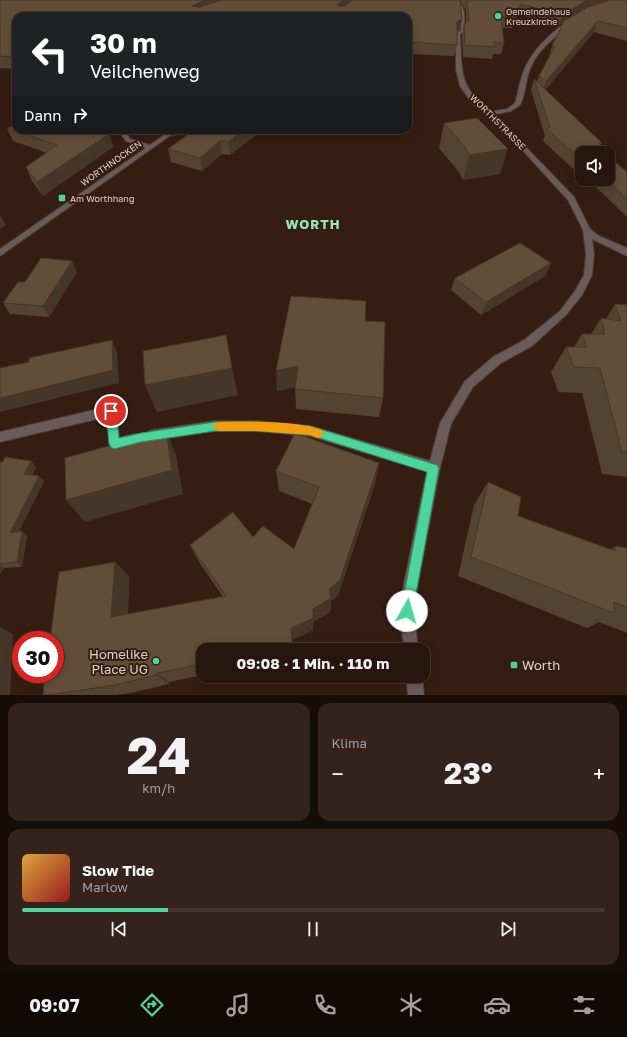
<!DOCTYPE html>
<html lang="de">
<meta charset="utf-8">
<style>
body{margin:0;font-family:"Golos Text",sans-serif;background:#34231c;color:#f1f3f6;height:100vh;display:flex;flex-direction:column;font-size:15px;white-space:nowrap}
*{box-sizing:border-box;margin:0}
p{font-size:13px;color:#a59f9e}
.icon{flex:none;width:22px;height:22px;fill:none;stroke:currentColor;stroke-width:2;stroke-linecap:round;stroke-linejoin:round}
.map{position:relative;height:695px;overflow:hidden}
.sheet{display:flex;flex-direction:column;gap:8px;padding:8px;background:#160c08;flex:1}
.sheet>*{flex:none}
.top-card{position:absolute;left:12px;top:12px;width:400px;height:122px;border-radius:12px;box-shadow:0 2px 10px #0003,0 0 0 1px #44352e;background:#202124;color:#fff;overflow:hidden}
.controls{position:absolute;left:575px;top:146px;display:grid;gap:8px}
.controls a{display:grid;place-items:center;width:40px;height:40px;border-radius:8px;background:#28160e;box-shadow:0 2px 10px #0003,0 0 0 1px #44352e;font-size:20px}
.speed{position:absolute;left:12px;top:631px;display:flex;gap:8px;font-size:20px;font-weight:700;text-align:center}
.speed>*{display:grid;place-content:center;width:52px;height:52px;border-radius:50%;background:#28160e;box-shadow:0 2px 10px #0003,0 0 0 1px #44352e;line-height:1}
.speed .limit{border:6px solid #d22;background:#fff;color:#111}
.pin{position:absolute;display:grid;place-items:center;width:34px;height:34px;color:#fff;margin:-17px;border:2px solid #fff;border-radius:50%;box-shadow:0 1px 4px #0007}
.me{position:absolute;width:44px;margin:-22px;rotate:7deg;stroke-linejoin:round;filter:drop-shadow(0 0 3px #0008)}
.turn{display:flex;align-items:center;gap:14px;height:84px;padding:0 12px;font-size:18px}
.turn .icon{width:52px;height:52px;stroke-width:2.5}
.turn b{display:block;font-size:28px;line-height:34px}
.then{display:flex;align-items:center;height:38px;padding:0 12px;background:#0003;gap:8px;font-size:15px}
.big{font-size:30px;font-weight:700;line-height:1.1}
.sheet .widget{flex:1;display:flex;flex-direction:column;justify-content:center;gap:6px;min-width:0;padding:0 14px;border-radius:12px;background:#34231c}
.sheet .dial{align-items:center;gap:0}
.dial b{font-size:52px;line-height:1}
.song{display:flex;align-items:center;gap:12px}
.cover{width:48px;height:48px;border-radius:6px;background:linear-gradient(135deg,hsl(40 70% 55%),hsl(0 70% 35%))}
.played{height:4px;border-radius:2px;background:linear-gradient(90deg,#4bd49b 25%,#44352e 25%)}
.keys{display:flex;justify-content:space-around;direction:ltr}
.heat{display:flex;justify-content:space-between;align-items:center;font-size:22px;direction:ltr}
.sheet .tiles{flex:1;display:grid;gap:8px;grid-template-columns:1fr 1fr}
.widget:last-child{grid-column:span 2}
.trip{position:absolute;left:196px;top:643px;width:234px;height:40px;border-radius:12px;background:#28160e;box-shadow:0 2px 10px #0003,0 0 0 1px #44352e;font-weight:700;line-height:40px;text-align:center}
.dock{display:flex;height:64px;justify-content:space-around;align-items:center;background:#100906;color:#a59f9e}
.dock .icon{width:28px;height:28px}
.dock .selected{color:#4bd49b}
.dock b{font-size:18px;color:#f1f3f6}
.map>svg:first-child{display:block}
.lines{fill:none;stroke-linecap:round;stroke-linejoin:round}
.street-casing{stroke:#50392f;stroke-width:2}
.street{fill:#695b5a;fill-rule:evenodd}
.wall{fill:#544330}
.shaded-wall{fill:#453727}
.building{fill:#624e38;stroke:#453727}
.route{fill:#4bd49b;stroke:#318a65}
.slow{fill:#f59e0b}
.poi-dot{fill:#4bd49b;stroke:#351d12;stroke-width:1.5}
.labels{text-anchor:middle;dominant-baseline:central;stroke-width:4;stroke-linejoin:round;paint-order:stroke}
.far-poi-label{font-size:9px;fill:#e0cfc8;stroke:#351d12;text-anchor:start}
.far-street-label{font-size:9px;fill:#e0cfc8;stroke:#351d12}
.far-district-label{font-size:13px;font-weight:bold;letter-spacing:1px;fill:#94e8bf;stroke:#351d12}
.near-poi-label{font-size:13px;fill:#e0cfc8;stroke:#351d12;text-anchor:end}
</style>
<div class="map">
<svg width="627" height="695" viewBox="0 0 627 695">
<rect width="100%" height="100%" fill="#351d12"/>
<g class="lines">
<g class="street-casing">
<g id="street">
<path d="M455 0H459L464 11 465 32 460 34C462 73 459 85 489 112L507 109 515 103C518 94 519 85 522 76 530 51 549 35 569 20L573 21C557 37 539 47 530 69 525 81 526 94 520 105L511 111 492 115 520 141 574 197 590 229 599 236 627 248V256L592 239 594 254 592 275 582 295 566 315 532 346 501 363 473 387 451 424 440 468 416 593 414 611 418 650H404L400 611 402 593 427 471 310 436 257 431H215L153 440 149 439 147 435 149 431 153 430 215 421H257L310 426 430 461 440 423 465 381 493 357 524 340 560 311 575 291 584 275 586 254 583 230 568 200 516 143 472 103 460 86 456 70V33L461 31C461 20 461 10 455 0Z"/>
<polygon points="118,130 124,130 130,139 150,145 171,130 178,130 0,256 0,249 146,148 126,141"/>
<polygon points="111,406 115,408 117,411 119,438 134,434 138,435 140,439 138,443 114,449 110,448 106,417 0,442 0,432"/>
<polygon points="406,676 422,676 424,695 408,695"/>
</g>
</g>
<use href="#street" class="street"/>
</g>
<g class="wall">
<polygon points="0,0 460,0 462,19 460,30 457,32 457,45 454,56 410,54 408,50 408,16 16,16 16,69 0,68"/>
<polygon points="460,0 627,0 627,41 594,32 545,90 602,143 601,145 610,153 608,157 627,172 627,217 596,187 593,187 585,179 608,179 582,153 582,177 543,141 545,136 531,90 534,79 537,82 539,76 549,57 552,46 563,23 559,25 518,15 512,28 502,28 504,43 501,54 493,54 492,59 463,57 462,35 464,24 466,22 466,11"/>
<polygon points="444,123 500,174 463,180 459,172 439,148"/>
<polygon points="7,128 106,131 109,134 113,147 43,196 32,181 26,167 47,153 13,141"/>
<polygon points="158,130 168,130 162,135"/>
<polygon points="170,130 262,130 230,155 222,154 202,171 171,162 168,149 193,131 171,137"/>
<polygon points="72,261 77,272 49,317 10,314 3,303 25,282"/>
<polygon points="551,263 545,276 481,315 451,290 455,278"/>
<polygon points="615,304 627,305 627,477 602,474 582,393 558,392 551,372 566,347 574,347 582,334 591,334 601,318 606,319"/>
<polygon points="365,321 383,398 379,417 296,409 295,387 277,391"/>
<polygon points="31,461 36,467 32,475 44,481 19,531 27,536 22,567 4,568 0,574 0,462"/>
<polygon points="276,471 375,484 338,595 331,601 330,612 313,622 313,630 292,640 293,650 203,650 203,675 169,682 169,684 131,693 116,695 43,695 115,562 129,577 128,614 223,597 199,562 190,545 253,537 294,549 312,504 279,491"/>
<polygon points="488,482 518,516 610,550 615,546 627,548 627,633 599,622 587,628 458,576 474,505"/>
</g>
<g class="shaded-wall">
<polygon points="205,0 238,0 194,16 192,6"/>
<polygon points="343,0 355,0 338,15 338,4"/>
<polygon points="588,0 623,0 580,12 559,25 562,15 584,2"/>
<polygon points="521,4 518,15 512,28 515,17"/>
<polygon points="462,19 460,30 454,33 457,22"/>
<polygon points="598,21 594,32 542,94 546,81"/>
<polygon points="160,130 168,130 162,135"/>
<polygon points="170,130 196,130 171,137"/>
<polygon points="244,130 262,130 230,155 228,142"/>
<polygon points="109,134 113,147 43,196 37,182"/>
<polygon points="221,140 222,154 202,171 200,158"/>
<polygon points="508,149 500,174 463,180 469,155"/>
<polygon points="597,179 600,179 596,187 593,187"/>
<polygon points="0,215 6,225 0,229"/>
<polygon points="72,261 77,272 49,317 43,306"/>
<polygon points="551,263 545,276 481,315 486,302"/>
<polygon points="112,340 117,352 119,383 0,412 0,398"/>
<polygon points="298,366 299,386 277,391 276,371"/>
<polygon points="232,368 238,395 157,412 145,385"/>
<polygon points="166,430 176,455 183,494 85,522 66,500"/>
<polygon points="31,461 36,467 29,479 24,474"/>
<polygon points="379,463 375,484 338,595 331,601 330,612 313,622 313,630 292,640 293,650 279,650 291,628 313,609 329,589"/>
<polygon points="39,476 44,481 15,538 10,533"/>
<polygon points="22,531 27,536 22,567 17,562"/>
<polygon points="115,562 129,577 127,630 111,617"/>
<polygon points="0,565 4,568 0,574"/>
<polygon points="0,627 13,634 10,695 0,695"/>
<polygon points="157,673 169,682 169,684 156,675"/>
</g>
<g class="building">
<polygon points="0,0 205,0 192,6 200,7 222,0 343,0 338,4 338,6 345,6 353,0 460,0 462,19 457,22 457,45 411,42 408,36 408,16 16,16 16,57 0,56"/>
<polygon points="467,0 588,0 584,2 562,15 521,4 515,17 501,17 504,43 493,42 495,47 465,45 464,24 469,21"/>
<polygon points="610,0 627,0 627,28 598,21 546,81 539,76 555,46 552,46 564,21 588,7"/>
<polygon points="534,79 602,143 599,143 610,153 582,153 582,160 547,129 550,127"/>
<polygon points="477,118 508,149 469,155 465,147 444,123"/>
<polygon points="16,126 16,130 106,130 109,134 37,182 26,167 57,145 7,128"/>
<polygon points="194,130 244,130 228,142 221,140 200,158 168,149"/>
<polygon points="608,156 627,172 627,199 606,179 608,179"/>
<polygon points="520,243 551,263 486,302 455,278"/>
<polygon points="41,258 72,261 43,306 3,303 18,282 25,282"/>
<polygon points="291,296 366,301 365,321 385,322 383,398 295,389 298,366 276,371"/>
<polygon points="615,304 627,305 627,452 622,452 600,368 574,367 566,347 587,347 582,334 605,334 601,318 621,321"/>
<polygon points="226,335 232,368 145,385 143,351"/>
<polygon points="112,340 113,370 0,398 0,368 29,362 29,358"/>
<polygon points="166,430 172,470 66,500 65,458"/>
<polygon points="295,433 379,463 340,580 329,589 331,598 313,609 313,618 291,628 292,642 279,650 203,650 203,664 157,673 156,675 115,685 48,695 43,695 45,674 55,674 55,640 50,640 59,572 115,562 111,617 226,596 190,545 233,512 253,537 263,526 294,549 319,487 276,471"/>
<polygon points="5,457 31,461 24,474 39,476 10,533 22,531 17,562 0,564 0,462 3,462"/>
<polygon points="488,482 521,497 518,516 615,551 615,546 627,548 627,607 614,602 614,613 471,557"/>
</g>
<polygon class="route" points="111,406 116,411 119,438 141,433 215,422 257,422 310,426 437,465 439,468 412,616 407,618 403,616 401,611 427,472 310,435 257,431 215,431 141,442 114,449 111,447 109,444 106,411"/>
<path class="slow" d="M218 422C248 422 293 420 322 430L323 433 322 436 318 438 310 435 257 431H218L212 426Z"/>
<g class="poi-dot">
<circle cx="498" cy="16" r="4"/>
<rect x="58" y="194" width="8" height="8" rx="2"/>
<circle cx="156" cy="661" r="4"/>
<rect x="510" y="661" width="8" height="8" rx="2"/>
</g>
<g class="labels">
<g class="far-poi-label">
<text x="506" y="11">Gemeindehaus<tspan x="506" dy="10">Kreuzkirche</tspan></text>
<text x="70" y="198">Am Worthhang</text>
</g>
<g class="far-street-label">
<text transform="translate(498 122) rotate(45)">WORTHSTRASSE</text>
<text transform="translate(111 163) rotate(-35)">WORTHNOCKEN</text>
</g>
<g class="far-district-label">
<text x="313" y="224">WORTH</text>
</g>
<g class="near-poi-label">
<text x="148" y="654">Homelike<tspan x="148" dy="15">Place UG</tspan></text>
<text x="522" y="665" text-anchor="start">Worth</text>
</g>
</g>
</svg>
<div class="controls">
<a><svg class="icon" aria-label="sound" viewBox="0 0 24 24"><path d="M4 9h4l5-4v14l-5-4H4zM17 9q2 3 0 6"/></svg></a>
</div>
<div class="speed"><div class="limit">30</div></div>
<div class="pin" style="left:111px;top:411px;background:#d93025"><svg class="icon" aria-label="arrive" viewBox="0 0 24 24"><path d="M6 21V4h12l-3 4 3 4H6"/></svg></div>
<svg class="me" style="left:407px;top:611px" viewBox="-20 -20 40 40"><circle r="19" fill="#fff"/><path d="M0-13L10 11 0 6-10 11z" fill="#4bd49b"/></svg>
<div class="trip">09:08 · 1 Min. · 110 m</div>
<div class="top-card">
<div class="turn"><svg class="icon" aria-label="left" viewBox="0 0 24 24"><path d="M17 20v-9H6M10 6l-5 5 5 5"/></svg><div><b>30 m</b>Veilchenweg</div></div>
<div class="then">Dann<svg class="icon" aria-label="right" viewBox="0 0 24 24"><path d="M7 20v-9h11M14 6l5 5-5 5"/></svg></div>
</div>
</div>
<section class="sheet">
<div class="tiles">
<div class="widget dial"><b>24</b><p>km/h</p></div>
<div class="widget"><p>Klima</p>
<div class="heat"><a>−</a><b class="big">23°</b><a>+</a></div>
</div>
<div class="widget">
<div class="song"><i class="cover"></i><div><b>Slow Tide</b><p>Marlow</p></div></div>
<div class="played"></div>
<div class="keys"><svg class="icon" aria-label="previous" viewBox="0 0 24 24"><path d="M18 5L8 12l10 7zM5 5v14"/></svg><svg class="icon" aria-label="pause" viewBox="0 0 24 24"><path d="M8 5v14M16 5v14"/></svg><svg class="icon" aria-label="next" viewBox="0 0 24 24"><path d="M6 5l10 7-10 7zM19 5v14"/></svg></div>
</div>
</div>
</section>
<nav class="dock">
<b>09:07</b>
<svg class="icon selected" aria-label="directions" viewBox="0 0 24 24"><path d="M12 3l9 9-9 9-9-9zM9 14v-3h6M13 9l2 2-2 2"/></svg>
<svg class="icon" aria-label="music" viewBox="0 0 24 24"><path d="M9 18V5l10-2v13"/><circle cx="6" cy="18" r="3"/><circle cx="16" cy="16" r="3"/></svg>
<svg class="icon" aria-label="phone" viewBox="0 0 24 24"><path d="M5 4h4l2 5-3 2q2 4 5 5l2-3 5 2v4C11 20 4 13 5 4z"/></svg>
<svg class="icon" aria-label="climate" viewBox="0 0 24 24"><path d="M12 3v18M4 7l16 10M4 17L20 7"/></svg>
<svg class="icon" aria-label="car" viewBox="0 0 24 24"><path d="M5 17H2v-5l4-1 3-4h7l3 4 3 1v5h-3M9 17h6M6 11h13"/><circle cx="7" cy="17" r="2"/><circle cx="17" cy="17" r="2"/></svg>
<svg class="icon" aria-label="filters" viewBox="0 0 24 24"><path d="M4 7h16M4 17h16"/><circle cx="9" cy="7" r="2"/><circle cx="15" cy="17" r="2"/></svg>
</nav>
